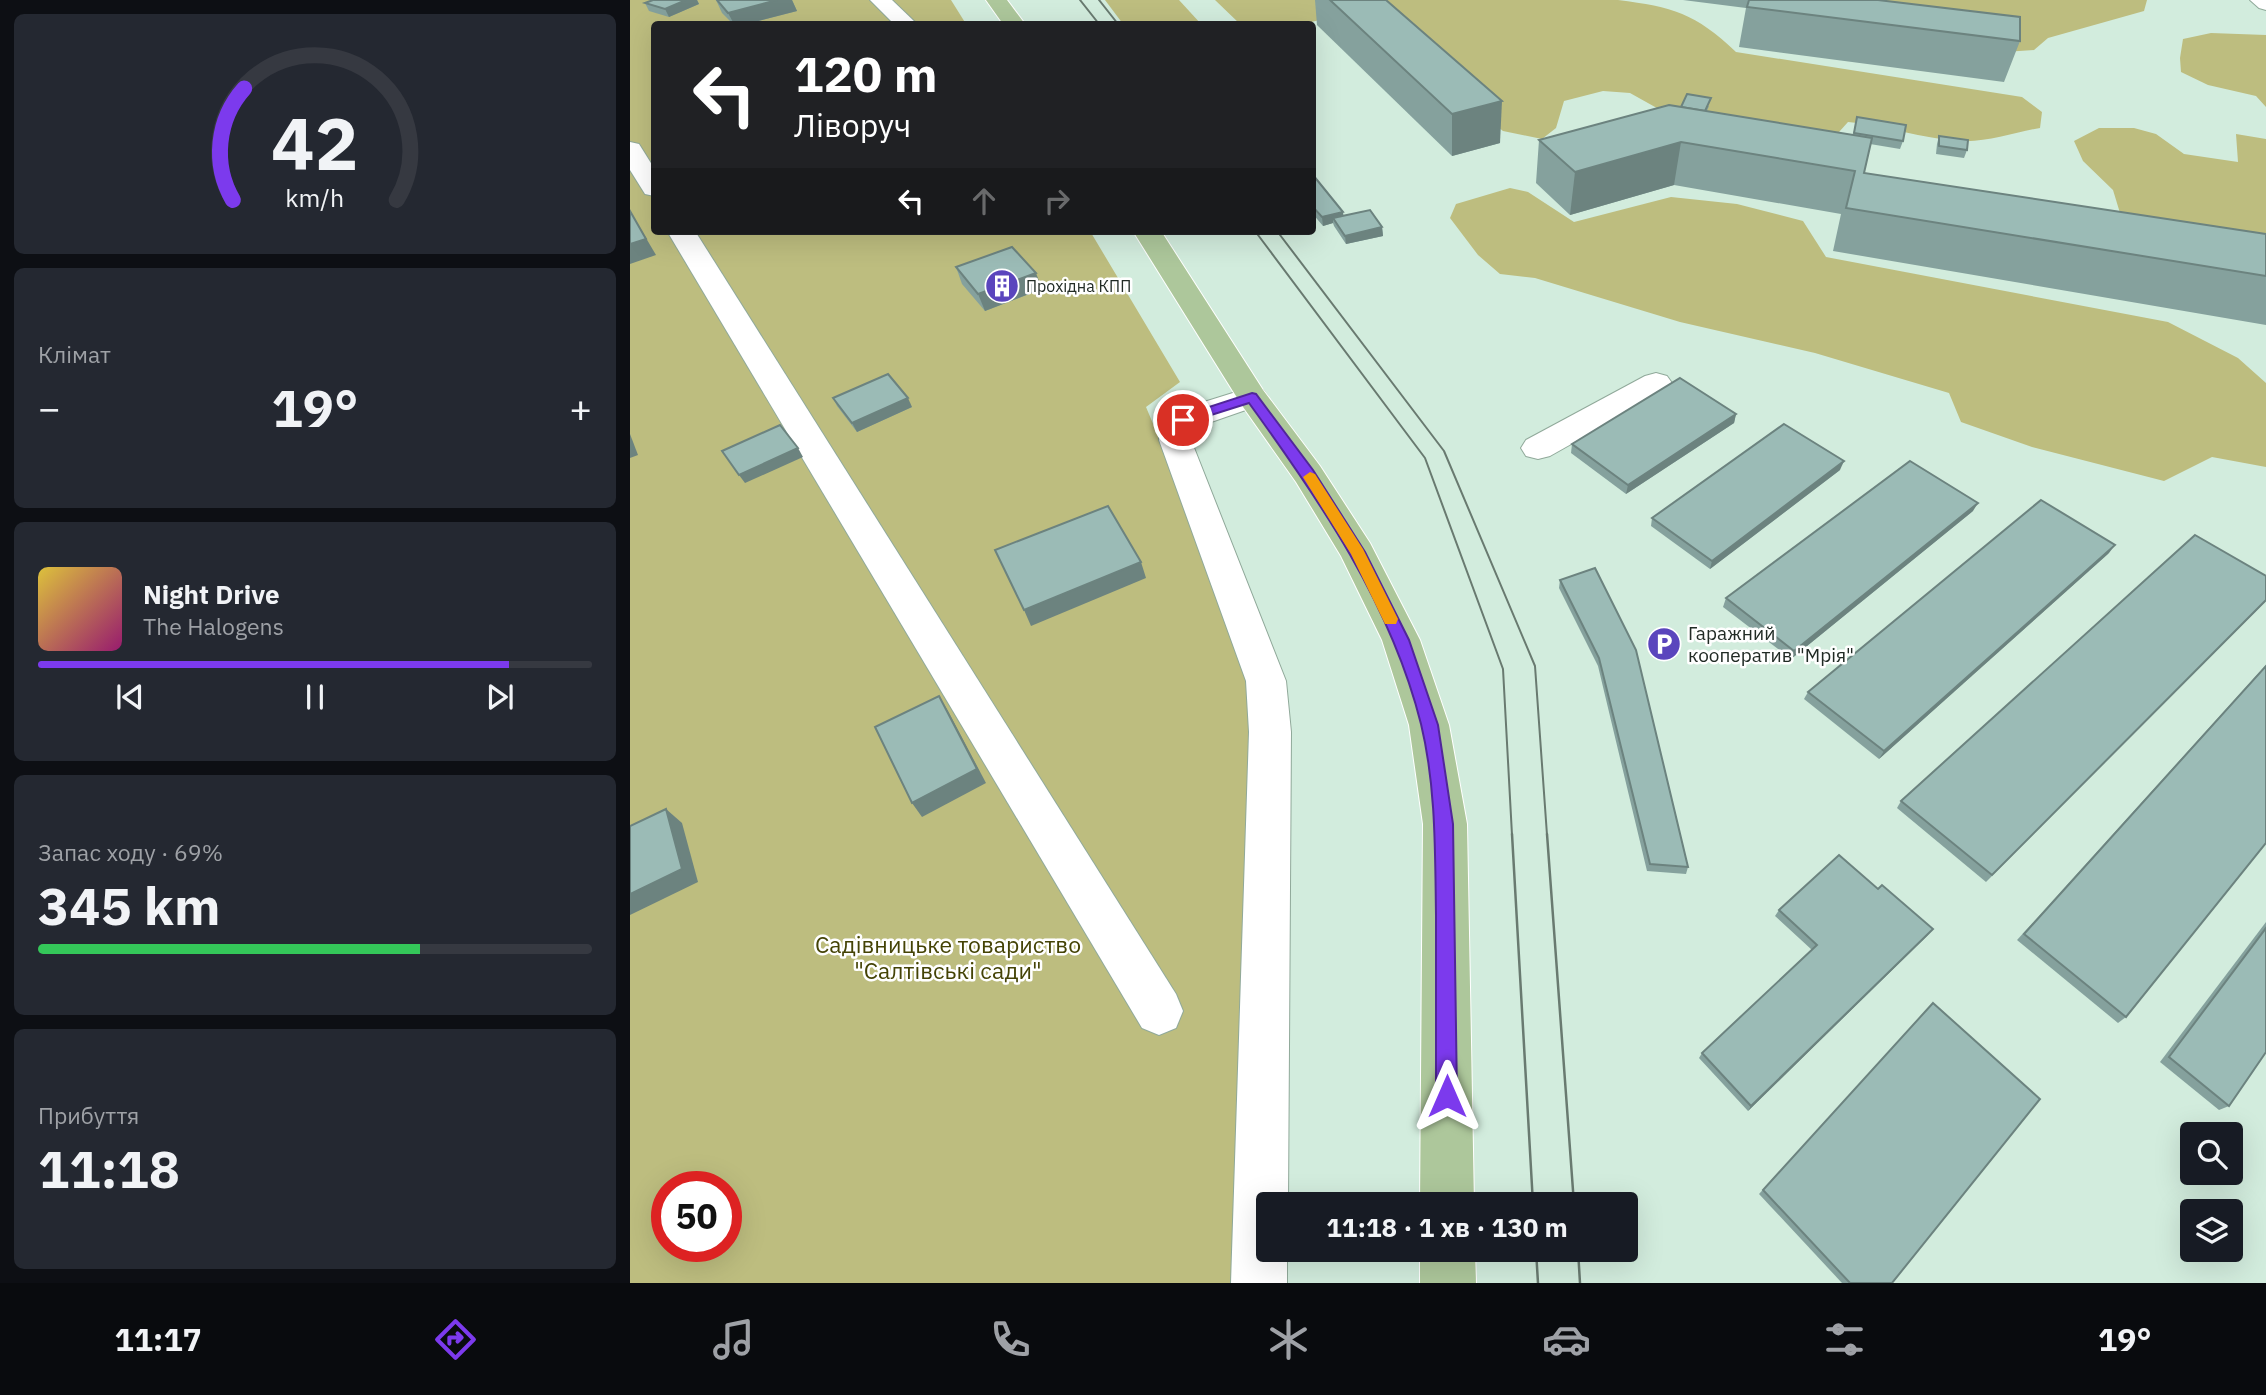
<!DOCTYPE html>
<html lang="uk">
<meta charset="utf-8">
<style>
body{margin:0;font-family:"IBM Plex Sans",sans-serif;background:#242831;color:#f1f3f6;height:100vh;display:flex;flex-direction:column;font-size:26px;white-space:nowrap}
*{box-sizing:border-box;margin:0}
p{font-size:23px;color:#9ea1a6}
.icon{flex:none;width:38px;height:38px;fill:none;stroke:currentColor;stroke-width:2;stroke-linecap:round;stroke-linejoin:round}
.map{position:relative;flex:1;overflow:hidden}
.side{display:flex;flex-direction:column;gap:14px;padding:14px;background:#0d0f14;width:630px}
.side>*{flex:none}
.top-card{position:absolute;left:21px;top:21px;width:665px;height:214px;border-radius:7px;box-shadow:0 7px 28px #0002;background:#202124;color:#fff;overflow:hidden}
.fabs{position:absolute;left:1550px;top:1122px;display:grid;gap:14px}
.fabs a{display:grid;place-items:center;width:63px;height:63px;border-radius:7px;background:#171b24;box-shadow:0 7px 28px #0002;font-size:35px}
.speed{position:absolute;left:21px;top:1171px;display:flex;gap:14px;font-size:35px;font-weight:700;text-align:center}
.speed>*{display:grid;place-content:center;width:91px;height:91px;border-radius:50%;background:#171b24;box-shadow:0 7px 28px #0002;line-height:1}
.speed .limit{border:10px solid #d22;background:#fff;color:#111}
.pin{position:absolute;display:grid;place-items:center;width:60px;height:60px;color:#fff;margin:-30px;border:4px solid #fff;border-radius:50%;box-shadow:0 2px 7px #0007}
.me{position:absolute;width:77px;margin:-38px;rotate:0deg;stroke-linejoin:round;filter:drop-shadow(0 0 5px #0008)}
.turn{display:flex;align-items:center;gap:24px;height:147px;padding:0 28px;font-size:32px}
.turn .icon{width:91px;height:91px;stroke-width:2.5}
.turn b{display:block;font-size:49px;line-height:60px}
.lanes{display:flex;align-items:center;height:66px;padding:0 28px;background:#0003;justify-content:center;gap:35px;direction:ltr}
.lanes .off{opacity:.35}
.big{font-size:52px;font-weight:800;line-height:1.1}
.side .card{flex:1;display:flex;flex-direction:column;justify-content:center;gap:10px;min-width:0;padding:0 24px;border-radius:10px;background:#242831}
.side .dial{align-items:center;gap:0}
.dial svg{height:182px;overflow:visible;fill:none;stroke:#363941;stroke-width:7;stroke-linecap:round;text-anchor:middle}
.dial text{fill:#f1f3f6;stroke:none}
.song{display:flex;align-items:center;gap:21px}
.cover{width:84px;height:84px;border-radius:10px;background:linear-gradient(135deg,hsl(50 70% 55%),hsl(320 70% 35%))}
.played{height:7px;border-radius:4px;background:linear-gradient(90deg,#7c3aed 85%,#363941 85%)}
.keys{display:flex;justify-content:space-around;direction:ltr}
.heat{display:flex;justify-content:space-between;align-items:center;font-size:38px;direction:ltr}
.charge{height:10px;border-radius:5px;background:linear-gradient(90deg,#34c759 69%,#363941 0)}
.trip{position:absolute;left:626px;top:1192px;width:382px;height:70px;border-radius:7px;background:#171b24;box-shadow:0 7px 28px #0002;font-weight:800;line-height:70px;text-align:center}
.menu{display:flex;height:112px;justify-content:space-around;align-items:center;background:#090b0e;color:#9ea1a6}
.menu .icon{width:49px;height:49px}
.menu .current{color:#7c3aed}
.menu b{font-size:32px;color:#f1f3f6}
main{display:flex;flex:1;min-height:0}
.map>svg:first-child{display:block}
.green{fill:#bdbd7f;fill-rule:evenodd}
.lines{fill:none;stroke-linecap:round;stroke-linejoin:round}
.minor-casing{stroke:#90a99a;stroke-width:2}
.major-casing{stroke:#fff;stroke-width:2}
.minor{fill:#fff;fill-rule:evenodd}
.major{fill:#adc79b;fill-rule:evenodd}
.tram-far1{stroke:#697a70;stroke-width:2}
.tram{stroke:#697a70;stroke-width:2.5}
.wall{fill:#85a19d}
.shaded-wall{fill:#6c837f}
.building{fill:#9bbbb6;stroke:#6c837f;stroke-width:2}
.route{fill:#7c3aed;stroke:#51269a;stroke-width:2}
.slow{fill:#f59e0b}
.labels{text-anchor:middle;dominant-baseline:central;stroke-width:5;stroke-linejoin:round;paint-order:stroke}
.far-poi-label{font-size:16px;fill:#212b25;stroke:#fff;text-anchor:start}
.poi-label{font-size:19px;fill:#212b25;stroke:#fff;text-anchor:start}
.near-park-label{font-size:23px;fill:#444305;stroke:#fff}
</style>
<main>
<section class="side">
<div class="card dial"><svg viewBox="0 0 100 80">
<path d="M14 69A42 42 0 1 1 86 69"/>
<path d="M14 69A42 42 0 0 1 19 20" stroke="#7c3aed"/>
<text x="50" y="56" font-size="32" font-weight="700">42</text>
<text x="50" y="72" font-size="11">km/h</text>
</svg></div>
<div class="card"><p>Клімат</p>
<div class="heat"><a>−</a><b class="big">19°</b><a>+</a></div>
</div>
<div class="card">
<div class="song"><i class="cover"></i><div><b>Night Drive</b><p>The Halogens</p></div></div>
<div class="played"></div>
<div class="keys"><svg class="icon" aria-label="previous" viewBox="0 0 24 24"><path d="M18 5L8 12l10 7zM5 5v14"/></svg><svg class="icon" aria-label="pause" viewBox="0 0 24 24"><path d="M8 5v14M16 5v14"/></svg><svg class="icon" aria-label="next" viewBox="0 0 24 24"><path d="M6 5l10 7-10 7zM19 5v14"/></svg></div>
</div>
<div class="card"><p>Запас ходу · 69%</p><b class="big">345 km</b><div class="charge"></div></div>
<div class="card"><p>Прибуття</p><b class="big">11:18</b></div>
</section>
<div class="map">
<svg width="1636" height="1283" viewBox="0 0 1636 1283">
<rect width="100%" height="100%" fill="#d2ecdd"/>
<g class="green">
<path d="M0 0H321L336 24H24V231H460L550 382 516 407 626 670 639 1250H645L646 1283H0ZM37 1186H96V1246H37Z"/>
<polygon points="475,0 549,0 571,24 493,24"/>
<path d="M585 0H988C1043 7 1065 13 1106 52L1392 97 1412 112 1410 128C1385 132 1355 143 1330 141 1292 139 1256 125 1218 122L1200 142 1034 112 1000 93 973 91 934 101 926 128 912 139 873 131 726 12 672 24H610Z"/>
<polygon points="1133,0 1517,0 1514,11 1418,38 1404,50 1374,52"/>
<polygon points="1581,33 1636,35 1636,107 1626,96 1578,85 1551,72 1550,58 1553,39"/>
<polygon points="1469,128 1504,128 1526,134 1554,154 1608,162 1606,134 1636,139 1636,248 1490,213 1483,190 1453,161 1444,141"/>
<polygon points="880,188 898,192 944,222 1041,197 1107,204 1173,221 1196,257 1538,322 1608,358 1636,383 1636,467 1582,457 1534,481 1402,447 1331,422 1319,393 1185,353 1050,322 905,278 870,274 848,255 820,218 826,204"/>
</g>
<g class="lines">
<g class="minor-casing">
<g id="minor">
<polygon points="240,0 262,0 287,24 264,24"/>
<polygon points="1620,0 1636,0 1636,10 1629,8"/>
<polygon points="0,142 9,144 24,168 24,196 15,194 0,170"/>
<polygon points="37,231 65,231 546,994 553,1011 546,1028 529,1035 512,1028"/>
<polygon points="1026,373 1037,376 1042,383 1037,390 920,456 908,459 896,456 891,448 896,440 1015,376"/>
<polygon points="622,387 633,390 638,397 633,404 564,428 561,431 561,440 656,681 661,732 658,1204 639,1204 639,1250 657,1250 657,1283 601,1283 619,732 616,681 529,440 529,428 542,412"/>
</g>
</g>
<g class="major-casing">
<g id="major">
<polygon points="356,0 377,0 395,24 373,24"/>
<polygon points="503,231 531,231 633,390 690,466 740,543 790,640 819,725 837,824 844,1204 790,1204 793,824 779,725 752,640 711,556 666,482 611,404"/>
<polygon points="790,1250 845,1250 846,1283 790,1283"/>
</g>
</g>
<use href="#minor" class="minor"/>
<use href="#major" class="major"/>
<g class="tram-far1">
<polyline points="450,0 469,24"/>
<polyline points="469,0 488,24"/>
<polyline points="625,231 795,458 873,669 882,835"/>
<polyline points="647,231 814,451 905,666 917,835"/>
</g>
<g class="tram">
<polyline points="882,834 903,1204"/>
<polyline points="917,834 944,1204"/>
<polyline points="906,1250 908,1283"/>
<polyline points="948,1250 950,1283"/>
</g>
</g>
<g class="wall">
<polygon points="23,0 67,0 69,4 39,17 19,11 15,3"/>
<polygon points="86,0 162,0 167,11 117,24 103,24 92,13"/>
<polygon points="685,0 756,0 870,143 822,156 687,25"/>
<polygon points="1053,0 1248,0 1390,41 1374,82 1109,47 1116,8"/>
<polygon points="1079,106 1077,111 1223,135 1227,117 1273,141 1270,149 1240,144 1234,173 1636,234 1636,325 1203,251 1211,214 1044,185 940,215 906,183 909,140 1051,107"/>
<polygon points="1309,136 1337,150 1334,158 1306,154 1307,144"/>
<polygon points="682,175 714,216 752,227 753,236 716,244 704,226 703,223 693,226 682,213"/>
<polygon points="326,267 412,289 355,311 332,284"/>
<polygon points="203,398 282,407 227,432 207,406"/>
<polygon points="1106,414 1104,423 996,494 941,453 942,444"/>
<polygon points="1210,470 1080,569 1021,526 1022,518"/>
<polygon points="1343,511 1161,659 1093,607 1096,598"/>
<polygon points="1479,553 1249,759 1174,699 1178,692"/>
<polygon points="965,568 1058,867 1056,874 1017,871 968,666 929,588 930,580"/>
<polygon points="1636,601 1356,882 1267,808 1271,801"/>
<polygon points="1636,665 1496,1017 1488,1023 1387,940"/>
<polygon points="1248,889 1303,929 1118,1111 1069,1058 1072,1053 1182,950 1145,916 1149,910"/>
<polygon points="1636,922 1636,1052 1599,1106 1589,1110 1530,1062"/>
<polygon points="1303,1003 1262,1283 1212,1283 1129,1194"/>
</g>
<g class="shaded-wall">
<polygon points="56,0 67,0 69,4 39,17 35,9"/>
<polygon points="147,0 162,0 167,11 117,24 104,24 98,13"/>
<polygon points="872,101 870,143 822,156 822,114"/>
<polygon points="1051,142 1044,185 940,215 945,172"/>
<polygon points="0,211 26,255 0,264"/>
<polygon points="713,212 714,220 703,218 703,223 693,226 692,217"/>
<polygon points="752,227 753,236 716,244 715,236"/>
<polygon points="406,273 412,289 355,311 348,294"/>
<polygon points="278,398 282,407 227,432 222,423"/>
<polygon points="1106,414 1104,423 996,494 998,485"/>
<polygon points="0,434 8,455 0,458"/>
<polygon points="168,448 173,457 115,483 109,475"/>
<polygon points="1214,461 1210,470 1080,569 1082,561"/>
<polygon points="1348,503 1343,511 1161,659 1164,651"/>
<polygon points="1485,545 1479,553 1249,759 1254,751"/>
<polygon points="511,562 516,578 401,626 394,610"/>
<polygon points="309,696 318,711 356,783 292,817 282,803"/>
<polygon points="36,809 52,823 68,882 0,915 0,894"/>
<polygon points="1303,929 1297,936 1118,1111 1121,1106"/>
</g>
<g class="building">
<polygon points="23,0 56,0 35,9 15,3"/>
<polygon points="87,0 147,0 98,13"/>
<polygon points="700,0 756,0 872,101 822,114"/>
<polygon points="1119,0 1248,0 1390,17 1390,41 1117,7"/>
<polygon points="1057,94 1081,98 1075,111 1051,107"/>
<polygon points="1039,105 1242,138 1234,173 1636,234 1636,276 1216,208 1225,171 1051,142 945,172 909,140"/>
<polygon points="1227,117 1276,125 1273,141 1224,133"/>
<polygon points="1309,136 1338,140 1337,150 1309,146"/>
<polygon points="683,175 713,212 692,217 682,206"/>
<polygon points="740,210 752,227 715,236 703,218"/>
<polygon points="0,211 16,239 0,244"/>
<polygon points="382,247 406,273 348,294 326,267"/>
<polygon points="258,374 278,398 222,423 203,398"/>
<polygon points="1050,378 1106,414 998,485 942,444"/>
<polygon points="1154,424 1214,461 1082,561 1022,518"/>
<polygon points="150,425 168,448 109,475 92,451"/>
<polygon points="1280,461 1348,503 1164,651 1096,598"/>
<polygon points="1411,500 1485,545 1254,751 1178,692"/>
<polygon points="478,506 511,562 394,610 365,550"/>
<polygon points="1565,535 1636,576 1636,600 1362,875 1271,801"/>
<polygon points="965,568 1006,650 1058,867 1020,864 969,658 930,580"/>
<polygon points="1636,666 1636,843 1496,1017 1394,934"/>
<polygon points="309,696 347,769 282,803 245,727"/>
<polygon points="36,809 52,869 0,894 0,826"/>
<polygon points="1209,855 1248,889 1252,885 1303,929 1121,1106 1072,1053 1187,945 1149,910"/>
<polygon points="1636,928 1636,1052 1599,1106 1539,1057"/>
<polygon points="1303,1003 1410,1099 1262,1283 1220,1283 1133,1190"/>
</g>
<path class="route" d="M622 393 626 394 683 470 735 552 779 640 808 725 823 824 827 1096 824 1103 817 1106 809 1103 806 1096C806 1035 806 975 806 915 805 851 806 786 791 724 761 604 690 501 619 403L553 424 546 420 548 417Z"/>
<polygon class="slow" points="680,472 685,474 733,549 768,619 766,624 755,624 721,554 673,477"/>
<defs>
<g id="building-disc" transform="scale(1.75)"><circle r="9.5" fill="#5a45bd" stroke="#fff"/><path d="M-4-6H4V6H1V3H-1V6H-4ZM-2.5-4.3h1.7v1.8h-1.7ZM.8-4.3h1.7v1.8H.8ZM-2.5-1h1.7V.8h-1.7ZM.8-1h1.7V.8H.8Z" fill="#fff"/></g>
<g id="parking-disc" transform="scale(1.75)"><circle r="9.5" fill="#5a45bd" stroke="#fff"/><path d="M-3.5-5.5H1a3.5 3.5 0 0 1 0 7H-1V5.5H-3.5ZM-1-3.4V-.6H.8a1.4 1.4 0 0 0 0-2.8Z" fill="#fff"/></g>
</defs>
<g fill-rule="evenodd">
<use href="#building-disc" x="372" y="286"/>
<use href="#parking-disc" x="1034" y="644"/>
</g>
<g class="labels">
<g class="far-poi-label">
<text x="396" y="286">Прохідна КПП</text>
</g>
<g class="poi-label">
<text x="1058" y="633">Гаражний<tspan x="1058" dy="22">кооператив "Мрія"</tspan></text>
</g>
<g class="near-park-label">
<text x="318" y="944">Садівницьке товариство<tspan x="318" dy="26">"Салтівські сади"</tspan></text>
</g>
</g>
</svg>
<div class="fabs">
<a><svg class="icon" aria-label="search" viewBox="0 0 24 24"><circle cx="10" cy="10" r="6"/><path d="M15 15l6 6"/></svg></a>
<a><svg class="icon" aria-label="layers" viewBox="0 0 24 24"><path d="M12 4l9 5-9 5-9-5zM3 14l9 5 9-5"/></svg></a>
</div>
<div class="speed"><div class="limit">50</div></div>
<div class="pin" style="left:553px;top:420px;background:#d93025"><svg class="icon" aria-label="arrive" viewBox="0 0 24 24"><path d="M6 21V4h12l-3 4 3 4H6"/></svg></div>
<svg class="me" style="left:817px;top:1096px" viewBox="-20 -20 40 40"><path d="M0-17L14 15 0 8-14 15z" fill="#7c3aed" stroke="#fff" stroke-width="4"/></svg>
<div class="trip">11:18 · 1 хв · 130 m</div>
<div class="top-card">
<div class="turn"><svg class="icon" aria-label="left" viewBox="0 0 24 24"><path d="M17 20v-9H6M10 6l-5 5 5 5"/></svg><div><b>120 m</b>Ліворуч</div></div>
<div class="lanes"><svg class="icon" aria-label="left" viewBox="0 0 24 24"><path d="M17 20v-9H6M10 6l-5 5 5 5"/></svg><svg class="icon off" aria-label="ahead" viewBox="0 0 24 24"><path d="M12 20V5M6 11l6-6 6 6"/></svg><svg class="icon off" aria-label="right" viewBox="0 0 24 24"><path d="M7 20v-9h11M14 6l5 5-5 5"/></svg></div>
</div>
</div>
</main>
<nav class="menu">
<b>11:17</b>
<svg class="icon current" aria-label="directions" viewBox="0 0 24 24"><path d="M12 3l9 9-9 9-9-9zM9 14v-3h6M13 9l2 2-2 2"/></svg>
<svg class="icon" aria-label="music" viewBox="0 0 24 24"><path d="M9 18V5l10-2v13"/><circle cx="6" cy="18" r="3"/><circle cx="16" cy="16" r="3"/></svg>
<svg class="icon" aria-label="phone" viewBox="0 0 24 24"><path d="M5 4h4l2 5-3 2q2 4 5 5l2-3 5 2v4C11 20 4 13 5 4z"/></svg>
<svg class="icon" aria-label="climate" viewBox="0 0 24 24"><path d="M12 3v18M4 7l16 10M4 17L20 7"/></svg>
<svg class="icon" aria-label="car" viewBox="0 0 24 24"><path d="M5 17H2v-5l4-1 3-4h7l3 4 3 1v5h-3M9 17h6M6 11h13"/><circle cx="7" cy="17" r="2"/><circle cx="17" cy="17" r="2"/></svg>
<svg class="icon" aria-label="filters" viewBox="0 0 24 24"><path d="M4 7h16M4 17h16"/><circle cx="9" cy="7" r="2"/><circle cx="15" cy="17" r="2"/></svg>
<b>19°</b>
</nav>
